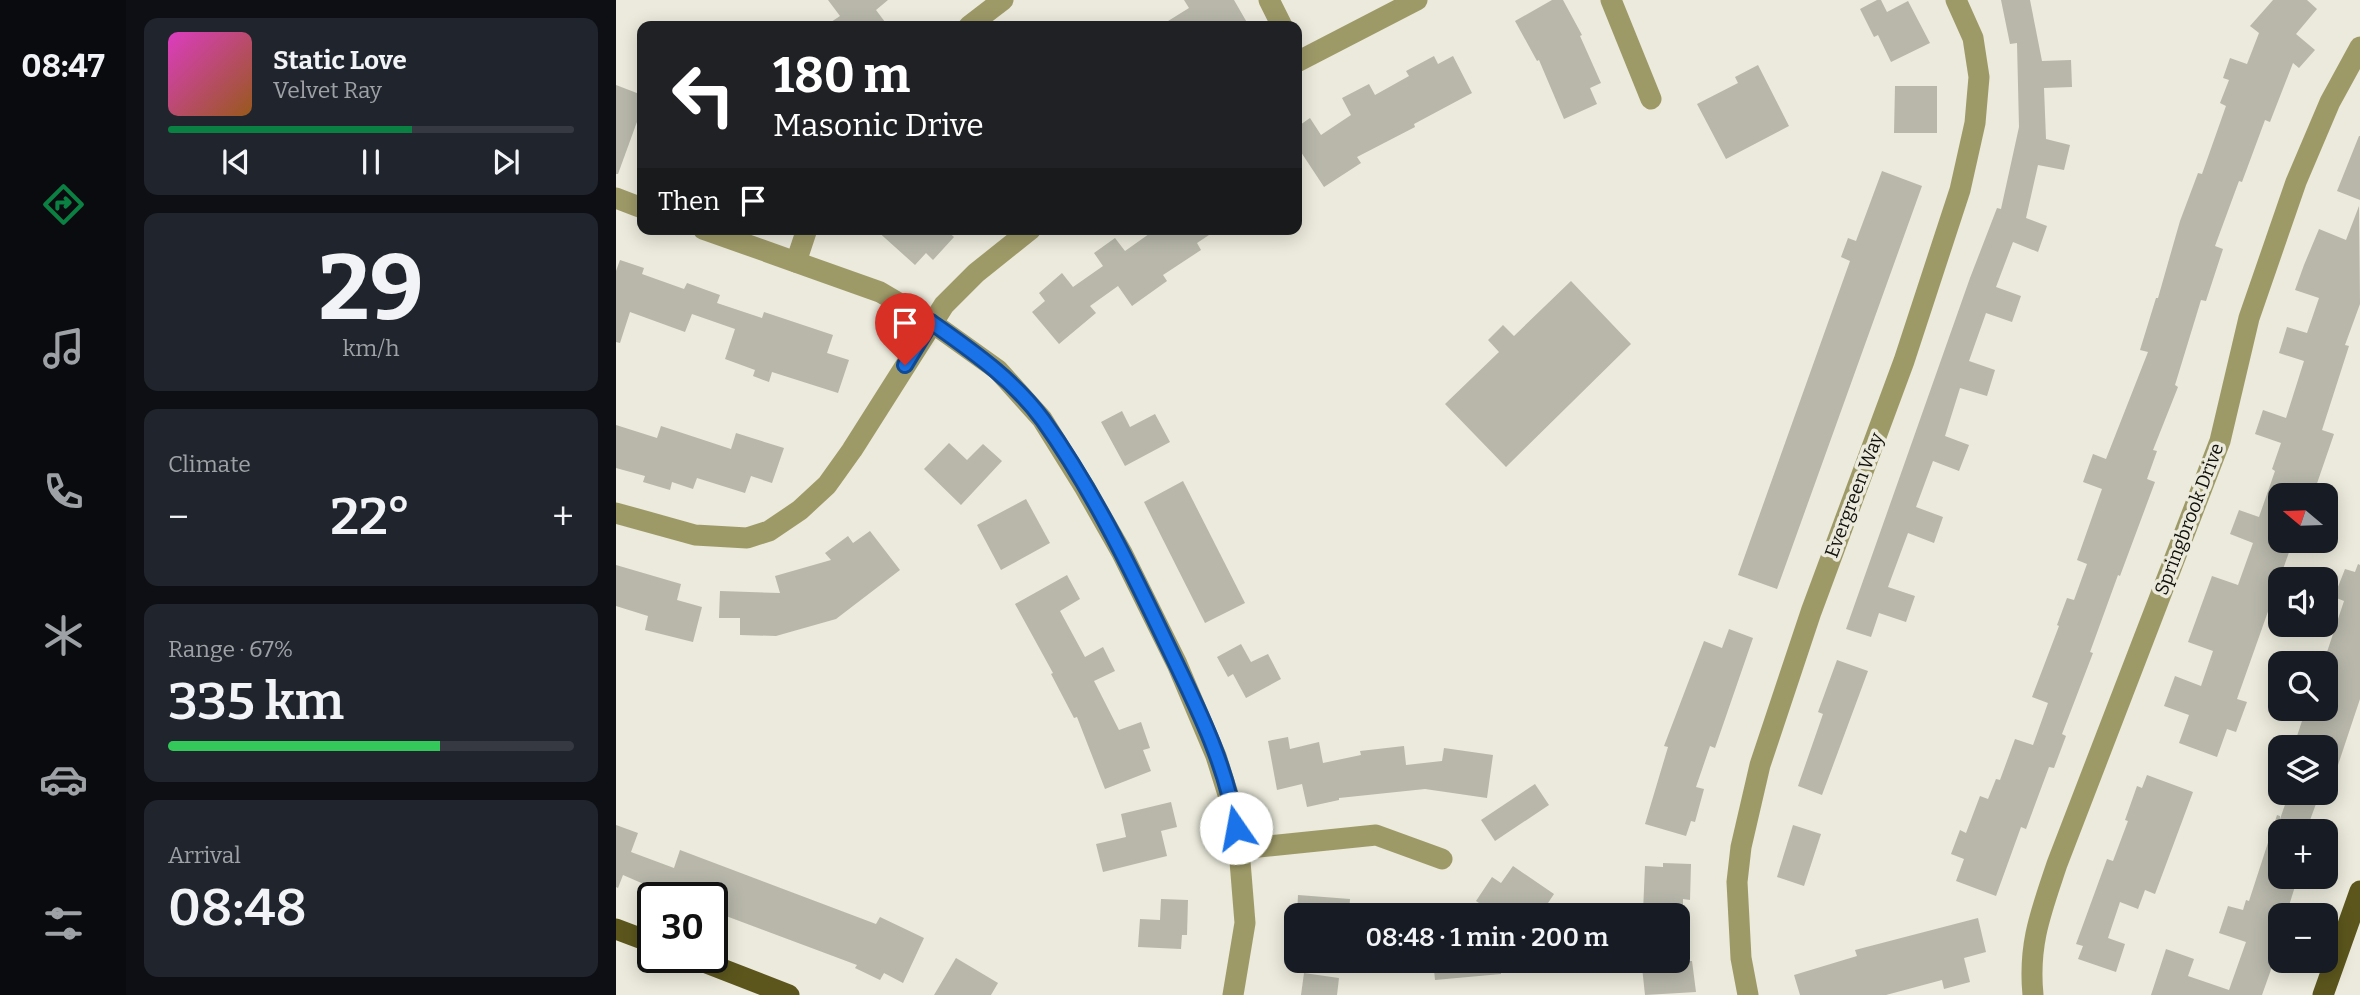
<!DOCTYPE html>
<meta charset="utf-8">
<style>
body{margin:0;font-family:Bitter,serif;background:#20242c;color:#f1f3f6;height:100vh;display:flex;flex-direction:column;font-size:26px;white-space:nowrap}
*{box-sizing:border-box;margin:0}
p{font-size:23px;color:#9ea1a6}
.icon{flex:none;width:38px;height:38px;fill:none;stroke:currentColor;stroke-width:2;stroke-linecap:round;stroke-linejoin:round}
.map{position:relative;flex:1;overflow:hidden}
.drawer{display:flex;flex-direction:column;gap:18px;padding:18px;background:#0d0f14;width:490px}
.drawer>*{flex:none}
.hud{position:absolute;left:21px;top:21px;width:665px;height:214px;border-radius:14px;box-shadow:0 4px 18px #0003;background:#202124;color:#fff;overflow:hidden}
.needle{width:46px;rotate:289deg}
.buttons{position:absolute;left:1652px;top:483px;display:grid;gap:14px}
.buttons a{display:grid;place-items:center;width:70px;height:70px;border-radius:14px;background:#171b24;box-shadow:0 4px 18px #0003;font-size:35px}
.speed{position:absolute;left:21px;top:882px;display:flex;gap:14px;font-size:35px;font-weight:700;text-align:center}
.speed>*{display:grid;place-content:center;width:91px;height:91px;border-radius:50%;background:#171b24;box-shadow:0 4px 18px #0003;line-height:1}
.speed .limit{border:4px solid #111;border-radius:10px;background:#fff;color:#111}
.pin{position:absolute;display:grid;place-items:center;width:60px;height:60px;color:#fff;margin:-72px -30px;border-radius:50% 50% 50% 0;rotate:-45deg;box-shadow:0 0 7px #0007}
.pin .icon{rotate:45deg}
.me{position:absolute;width:77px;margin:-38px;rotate:348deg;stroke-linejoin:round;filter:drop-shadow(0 0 5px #0008)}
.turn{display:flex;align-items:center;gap:24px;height:147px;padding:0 21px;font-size:32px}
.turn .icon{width:91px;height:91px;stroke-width:2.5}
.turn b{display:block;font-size:49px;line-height:60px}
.then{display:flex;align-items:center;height:66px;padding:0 21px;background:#0003;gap:14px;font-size:26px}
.big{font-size:52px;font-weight:600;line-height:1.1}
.drawer .tile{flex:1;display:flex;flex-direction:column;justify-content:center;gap:10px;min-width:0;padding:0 24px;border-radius:14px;background:#20242c}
.drawer .dial{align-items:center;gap:0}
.dial b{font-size:91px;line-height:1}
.song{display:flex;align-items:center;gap:21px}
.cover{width:84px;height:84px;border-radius:10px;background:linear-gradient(135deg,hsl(310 70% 55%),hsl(30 70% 35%))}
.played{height:7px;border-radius:4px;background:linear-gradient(90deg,#0b8043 60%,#363941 60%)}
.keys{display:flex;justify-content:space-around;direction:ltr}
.heat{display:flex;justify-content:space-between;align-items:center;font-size:38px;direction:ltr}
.charge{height:10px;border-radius:5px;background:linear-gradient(90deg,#34c759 67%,#363941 0)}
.trip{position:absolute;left:668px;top:903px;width:406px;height:70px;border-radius:14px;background:#171b24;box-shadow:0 4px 18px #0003;font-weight:600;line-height:70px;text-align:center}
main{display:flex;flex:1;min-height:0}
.menu{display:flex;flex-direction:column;width:126px;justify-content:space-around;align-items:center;background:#090b0e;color:#9ea1a6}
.menu .icon{width:49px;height:49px}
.menu .active{color:#0b8043}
.menu b{font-size:32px;color:#f1f3f6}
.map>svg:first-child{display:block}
.building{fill:#b8b7aa}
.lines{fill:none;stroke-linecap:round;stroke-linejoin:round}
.minor{stroke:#9e9a68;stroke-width:21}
.major{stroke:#5c561d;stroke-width:21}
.route-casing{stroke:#114b97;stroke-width:18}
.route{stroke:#1a73e8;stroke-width:12}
.labels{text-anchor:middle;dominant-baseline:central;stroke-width:7;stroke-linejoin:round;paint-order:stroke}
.street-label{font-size:19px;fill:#11100c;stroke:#ebeadc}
</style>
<main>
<nav class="menu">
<b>08:47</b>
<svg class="icon active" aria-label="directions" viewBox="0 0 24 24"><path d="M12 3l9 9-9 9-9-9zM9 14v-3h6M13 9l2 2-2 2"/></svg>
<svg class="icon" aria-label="music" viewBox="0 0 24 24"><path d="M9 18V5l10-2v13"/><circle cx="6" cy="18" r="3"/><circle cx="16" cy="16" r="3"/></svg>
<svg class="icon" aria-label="phone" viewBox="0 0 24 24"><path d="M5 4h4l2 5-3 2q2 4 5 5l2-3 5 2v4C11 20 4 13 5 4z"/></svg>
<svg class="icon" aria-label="climate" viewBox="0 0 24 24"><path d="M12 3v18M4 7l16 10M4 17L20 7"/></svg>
<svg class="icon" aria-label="car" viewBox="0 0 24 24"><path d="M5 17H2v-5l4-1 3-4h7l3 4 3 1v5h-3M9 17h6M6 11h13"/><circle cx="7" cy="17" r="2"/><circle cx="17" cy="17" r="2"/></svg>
<svg class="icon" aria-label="filters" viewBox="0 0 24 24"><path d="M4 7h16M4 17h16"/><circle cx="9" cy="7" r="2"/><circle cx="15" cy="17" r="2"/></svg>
</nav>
<section class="drawer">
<div class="tile">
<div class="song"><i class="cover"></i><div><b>Static Love</b><p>Velvet Ray</p></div></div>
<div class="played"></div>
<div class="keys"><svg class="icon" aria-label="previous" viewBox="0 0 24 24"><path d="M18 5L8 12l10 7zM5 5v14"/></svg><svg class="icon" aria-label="pause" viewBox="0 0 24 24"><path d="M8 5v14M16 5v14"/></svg><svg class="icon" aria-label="next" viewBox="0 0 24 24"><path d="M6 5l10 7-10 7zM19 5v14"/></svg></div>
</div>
<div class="tile dial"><b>29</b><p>km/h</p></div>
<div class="tile"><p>Climate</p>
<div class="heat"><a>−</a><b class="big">22°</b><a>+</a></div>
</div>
<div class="tile"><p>Range · 67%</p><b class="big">335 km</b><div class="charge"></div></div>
<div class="tile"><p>Arrival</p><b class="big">08:48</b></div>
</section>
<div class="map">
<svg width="1744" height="995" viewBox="0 0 1744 995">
<rect width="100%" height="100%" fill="#ebeadc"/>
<g class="building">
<polygon points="212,0 272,0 260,10 272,26 209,26 224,16"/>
<polygon points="568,0 618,0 633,26 544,26 573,8"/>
<polygon points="936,0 947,0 966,35 964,36 985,83 974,88 981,104 948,119 923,60 921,61 899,21"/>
<polygon points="1261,0 1265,0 1271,12 1292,1 1314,43 1275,62 1262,35 1258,37 1244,9"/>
<polygon points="1385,0 1414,0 1426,61 1455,60 1456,87 1428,88 1430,139 1454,145 1448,170 1422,165 1410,218 1431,226 1422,252 1397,242 1380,287 1405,296 1396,322 1370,313 1353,361 1379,370 1371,396 1344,388 1329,436 1353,445 1343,471 1317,461 1300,507 1327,517 1318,543 1292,533 1272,587 1299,596 1290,622 1263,613 1255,637 1230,629 1354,278 1381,208 1385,209 1403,127 1401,43 1394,44"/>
<polygon points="1657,0 1691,0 1701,9 1680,34 1699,50 1683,68 1677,63 1654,122 1649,120 1626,182 1623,181 1599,246 1607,249 1590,301 1585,300 1559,385 1562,387 1537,450 1541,451 1531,479 1539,482 1504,576 1502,575 1474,652 1477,653 1446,734 1450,736 1438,768 1433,767 1410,829 1405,827 1380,896 1340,881 1348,859 1335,854 1344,830 1350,833 1364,796 1372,799 1380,779 1384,780 1399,739 1417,745 1432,703 1416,697 1443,626 1441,625 1451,598 1458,600 1471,564 1461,560 1486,489 1467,482 1477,454 1490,459 1532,352 1524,350 1540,298 1542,298 1564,221 1582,173 1586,174 1610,106 1604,103 1613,80 1607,78 1614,58 1631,64 1643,33 1634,26"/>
<polygon points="818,56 822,64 837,56 856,93 798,124 799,127 741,157 745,163 708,187 681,146 681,127 694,118 705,135 735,115 726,98 753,84 759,95 793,76 790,71"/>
<polygon points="1142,65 1173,126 1110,159 1081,104 1122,83 1119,77"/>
<polygon points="0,85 26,95 26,108 2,174 0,174"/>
<polygon points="1279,86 1321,86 1321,133 1278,133"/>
<polygon points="1743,136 1744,136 1744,200 1721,191"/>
<polygon points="1266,171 1306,186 1161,589 1122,575 1234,261 1225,257 1232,238 1240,241"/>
<polygon points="1743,206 1744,304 1729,345 1733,346 1706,430 1718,434 1697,495 1664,495 1664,541 1677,541 1621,699 1631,702 1620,732 1611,729 1601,757 1563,743 1573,715 1548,706 1559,676 1585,686 1597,651 1572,642 1596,576 1622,585 1637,543 1614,534 1623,510 1643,517 1659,471 1656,469 1665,443 1639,434 1647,410 1670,418 1688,361 1663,353 1671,327 1691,333 1703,298 1679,290 1688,265 1703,229 1730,240"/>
<polygon points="259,229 329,229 338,237 317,260 310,253 299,265"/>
<polygon points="540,229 602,229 581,243 585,250 547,275 551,281 516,306 502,286 474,306 480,313 443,344 416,312 429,301 423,293 446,273 457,287 487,266 478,253 499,238 509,251"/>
<polygon points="4,260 28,268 26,274 68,289 71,283 104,295 101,303 146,318 148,312 217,335 211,353 233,360 222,393 156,372 153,382 137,376 139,370 109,359 119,329 76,314 69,332 14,312 4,343 0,342 0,271"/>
<polygon points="955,281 1015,344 890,467 829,404 883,352 872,340 887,325 898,336"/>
<polygon points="506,411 514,427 539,414 554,442 509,466 485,422"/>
<polygon points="0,425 41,438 45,426 115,449 120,433 168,448 156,483 135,476 129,493 81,478 77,489 56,482 54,490 27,482 29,476 0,468"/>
<polygon points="333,443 351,460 367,444 386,461 345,505 308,469"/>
<polygon points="567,481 629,603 589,623 528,502"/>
<polygon points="410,499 434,543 385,570 361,525"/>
<polygon points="254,531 284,570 220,619 160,636 124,635 124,618 103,618 104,591 164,593 159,576 215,560 209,553 232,536 237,543"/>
<polygon points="1742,564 1744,565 1744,699 1713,792 1710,791 1710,747 1689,747 1692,740 1681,736 1690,709 1710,709 1710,655 1728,601 1718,597 1729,569 1739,572"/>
<polygon points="0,565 65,584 61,600 86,607 77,642 29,630 32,616 0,606"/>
<polygon points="451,575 464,599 444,611 469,657 487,647 499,671 478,681 503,730 525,722 534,748 527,750 535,771 489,789 461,717 458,718 435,674 437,673 399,604"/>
<polygon points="1113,629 1137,638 1099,748 1094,746 1080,787 1088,789 1079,822 1075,821 1070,836 1029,824 1052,747 1048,746 1088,641 1106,648"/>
<polygon points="625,644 635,662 652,654 665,679 630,698 617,674 612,677 601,657"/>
<polygon points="1221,660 1252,671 1206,795 1182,786 1207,714 1202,712"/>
<polygon points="672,737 674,749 703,742 707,763 745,755 744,751 788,746 790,765 826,761 828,748 877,755 871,798 809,789 723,798 723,800 691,807 686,784 661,790 652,741"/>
<polygon points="1531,775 1577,792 1539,894 1529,890 1522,909 1504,902 1492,938 1509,944 1500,972 1462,959 1467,946 1460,944 1491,859 1497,861 1512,821 1509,820 1521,786 1526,788"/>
<polygon points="919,784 933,805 879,841 865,820"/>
<polygon points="1673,793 1704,793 1690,831 1664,831 1664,877 1682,877 1670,915 1664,915 1664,932 1654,963 1657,964 1646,995 1535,995 1550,949 1578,959 1572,976 1613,990 1630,942 1603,933 1612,906 1627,910 1630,900 1633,901 1661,815 1664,816 1664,819"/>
<polygon points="555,802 561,827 545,831 551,856 487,872 480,844 510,837 505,814"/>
<polygon points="0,825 22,833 15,852 58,868 64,850 260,924 264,917 308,938 287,983 268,973 264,980 239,968 241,965 102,913 104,907 96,904 96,898 79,898 64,892 60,898 7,875 2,888 0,887"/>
<polygon points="1177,825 1205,834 1188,886 1161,877"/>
<polygon points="1047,863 1075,864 1074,900 1067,899 1067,914 1027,912 1029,866 1047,867"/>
<polygon points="897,866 938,894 924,915 881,915 860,901 876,877 885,883"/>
<polygon points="682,895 734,899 733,915 681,915"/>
<polygon points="545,899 572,900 571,935 566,935 565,949 522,947 524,919 544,920"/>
<polygon points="1362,918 1370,952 1348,958 1354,982 1328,989 1326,980 1270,995 1184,995 1178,975 1241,956 1239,950"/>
<polygon points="340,958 382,983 375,995 318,995"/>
<polygon points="817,961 885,961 885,974 819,980"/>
<polygon points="1050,961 1076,961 1080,992 1029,995 1026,967 1051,964"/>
<polygon points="688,973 723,978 721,995 685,995"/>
</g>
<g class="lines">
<g class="minor">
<polyline points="653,0 666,26"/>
<polyline points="995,0 1035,99"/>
<polyline points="353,26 387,0"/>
<polyline points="681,62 801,0"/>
<polyline points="0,198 26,208"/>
<polyline points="87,229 264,292 315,322 382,370 426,419 469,488 506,553 561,664 600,756 616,807 623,849 629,923 617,995"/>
<polyline points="180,262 191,229"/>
<polyline points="0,513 79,535 131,538 153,531 184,510 211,485 236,450 328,305 360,273 415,229"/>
<polyline points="623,849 760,835 826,859"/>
<polyline points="1132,995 1125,958 1121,882 1125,847 1144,765 1195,612 1288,361 1344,190 1359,123 1363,77 1357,38 1340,0"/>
<path d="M1417 995C1412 944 1425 912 1441 864L1604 441 1633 318 1680 182 1714 102 1744 47"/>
</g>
<g class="major">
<polyline points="0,929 37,943"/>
<polyline points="75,957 173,995"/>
<polyline points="1707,995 1744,891"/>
</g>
</g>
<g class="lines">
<g class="route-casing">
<path id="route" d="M289 365 315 322C356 351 397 379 427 420 474 486 511 561 546 634 575 695 610 760 620 828"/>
</g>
<use href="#route" class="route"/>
</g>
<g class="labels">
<g class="street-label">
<text transform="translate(1238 495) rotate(-69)">Evergreen Way</text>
<text transform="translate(1573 519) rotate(-69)">Springbrook Drive</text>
</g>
</g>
</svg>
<div class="buttons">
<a><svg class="needle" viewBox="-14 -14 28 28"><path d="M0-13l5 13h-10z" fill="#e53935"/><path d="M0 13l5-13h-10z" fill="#9ea1a6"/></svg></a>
<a><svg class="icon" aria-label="sound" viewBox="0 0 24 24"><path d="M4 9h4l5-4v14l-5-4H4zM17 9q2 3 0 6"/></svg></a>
<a><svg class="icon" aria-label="search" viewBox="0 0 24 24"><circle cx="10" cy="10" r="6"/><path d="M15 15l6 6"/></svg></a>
<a><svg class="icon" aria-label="layers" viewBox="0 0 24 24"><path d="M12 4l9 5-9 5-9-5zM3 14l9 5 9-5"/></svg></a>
<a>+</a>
<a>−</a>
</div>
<div class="speed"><div class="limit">30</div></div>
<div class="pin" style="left:289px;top:365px;background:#d93025"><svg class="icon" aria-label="arrive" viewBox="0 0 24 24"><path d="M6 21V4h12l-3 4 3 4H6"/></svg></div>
<svg class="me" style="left:620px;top:828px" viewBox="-20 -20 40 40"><circle r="19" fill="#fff"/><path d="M0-13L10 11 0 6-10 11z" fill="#1a73e8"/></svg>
<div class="trip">08:48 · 1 min · 200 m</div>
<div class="hud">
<div class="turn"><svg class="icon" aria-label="left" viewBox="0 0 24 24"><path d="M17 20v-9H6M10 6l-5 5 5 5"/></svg><div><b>180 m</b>Masonic Drive</div></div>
<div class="then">Then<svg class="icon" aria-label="arrive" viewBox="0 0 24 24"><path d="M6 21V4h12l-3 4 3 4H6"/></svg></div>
</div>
</div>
</main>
